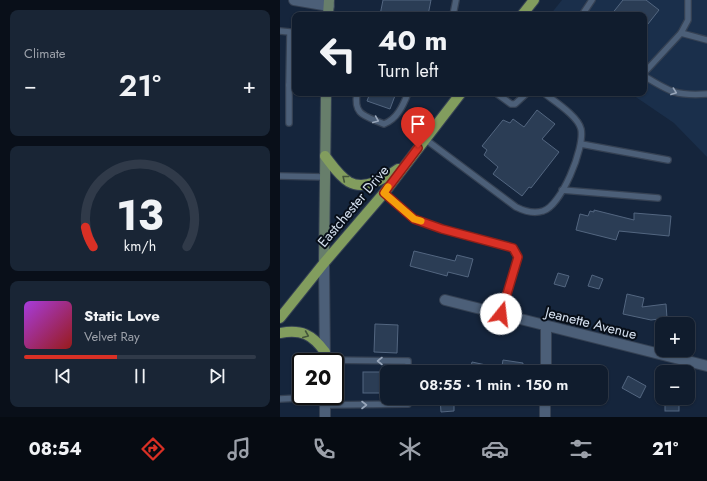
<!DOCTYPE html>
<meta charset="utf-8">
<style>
body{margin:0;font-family:Jost,sans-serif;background:#192535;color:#f1f3f6;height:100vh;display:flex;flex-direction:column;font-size:15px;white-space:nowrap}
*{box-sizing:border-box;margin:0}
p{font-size:13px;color:#9ca1aa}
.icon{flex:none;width:22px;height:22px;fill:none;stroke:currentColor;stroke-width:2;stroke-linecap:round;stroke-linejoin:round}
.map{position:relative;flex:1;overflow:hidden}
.panel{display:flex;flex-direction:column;gap:10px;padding:10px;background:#090f19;width:280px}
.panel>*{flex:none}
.guide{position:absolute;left:12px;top:12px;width:355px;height:84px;border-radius:8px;box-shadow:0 1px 3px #0004,0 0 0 1px #303a49;background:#101c2d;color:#f1f3f6;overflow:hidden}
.controls{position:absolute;left:375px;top:317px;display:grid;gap:8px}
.controls a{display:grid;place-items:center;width:40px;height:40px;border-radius:8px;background:#101c2d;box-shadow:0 1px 3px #0004,0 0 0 1px #303a49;font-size:20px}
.speed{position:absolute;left:12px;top:353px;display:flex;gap:8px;font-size:20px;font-weight:700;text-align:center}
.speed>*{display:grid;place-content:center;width:52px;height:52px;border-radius:50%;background:#101c2d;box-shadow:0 1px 3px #0004,0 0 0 1px #303a49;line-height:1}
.speed .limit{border:2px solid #111;border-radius:6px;background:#fff;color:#111}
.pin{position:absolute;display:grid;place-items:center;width:34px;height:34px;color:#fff;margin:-41px -17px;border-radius:50% 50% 50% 0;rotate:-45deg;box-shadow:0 0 4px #0007}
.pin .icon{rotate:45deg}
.me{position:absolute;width:44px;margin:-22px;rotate:16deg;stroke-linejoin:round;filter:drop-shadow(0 0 3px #0008)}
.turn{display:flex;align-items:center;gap:14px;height:84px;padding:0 20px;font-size:18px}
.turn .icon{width:52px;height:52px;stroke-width:2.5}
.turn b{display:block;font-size:28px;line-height:34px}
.big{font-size:30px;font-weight:600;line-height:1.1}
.panel .card{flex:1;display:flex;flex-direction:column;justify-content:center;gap:6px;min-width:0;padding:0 14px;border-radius:8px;background:#192535}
.panel .dial{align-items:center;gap:0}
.dial svg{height:104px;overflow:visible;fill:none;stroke:#303a49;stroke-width:7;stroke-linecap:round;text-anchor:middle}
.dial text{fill:#f1f3f6;stroke:none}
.song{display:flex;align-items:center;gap:12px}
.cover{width:48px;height:48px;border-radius:6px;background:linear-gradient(135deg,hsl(280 70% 55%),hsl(0 70% 35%))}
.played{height:4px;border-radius:2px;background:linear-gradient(90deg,#d93025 40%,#303a49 40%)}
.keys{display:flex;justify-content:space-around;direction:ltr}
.heat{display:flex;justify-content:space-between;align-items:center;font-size:22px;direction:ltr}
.trip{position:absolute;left:100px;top:365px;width:228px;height:40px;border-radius:8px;background:#101c2d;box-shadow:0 1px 3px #0004,0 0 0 1px #303a49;font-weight:600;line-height:40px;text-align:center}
.menu{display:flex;height:64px;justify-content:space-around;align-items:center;background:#060b12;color:#9ca1aa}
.menu .icon{width:28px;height:28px}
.menu .on{color:#d93025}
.menu b{font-size:18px;color:#f1f3f6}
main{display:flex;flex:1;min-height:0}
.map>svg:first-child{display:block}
.built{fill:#1a2f4b}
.building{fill:#2b3d55;stroke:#536680}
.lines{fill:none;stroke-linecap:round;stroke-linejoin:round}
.service-casing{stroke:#354153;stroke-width:8}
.minor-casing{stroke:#354153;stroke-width:12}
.tertiary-casing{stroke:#354153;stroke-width:12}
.secondary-casing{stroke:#354153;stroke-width:12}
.primary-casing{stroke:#354153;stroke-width:12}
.service{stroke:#4c5f78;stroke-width:5.5}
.minor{stroke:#4c5f78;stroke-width:10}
.tertiary{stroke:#4c5f78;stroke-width:10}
.secondary{stroke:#677e6b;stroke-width:10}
.primary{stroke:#829d5e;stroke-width:10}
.oneway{stroke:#98a6ba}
.oneway2{stroke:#44563b}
.route-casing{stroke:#8d1f18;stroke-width:10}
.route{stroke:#d93025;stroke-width:7}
.slow{stroke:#f59e0b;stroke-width:7}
.labels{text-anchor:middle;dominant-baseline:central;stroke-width:4;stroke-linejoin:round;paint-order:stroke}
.street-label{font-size:14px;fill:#d6e1f0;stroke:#070e18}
</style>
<main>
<section class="panel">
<div class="card"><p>Climate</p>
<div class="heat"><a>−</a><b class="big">21°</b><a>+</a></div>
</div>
<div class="card dial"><svg viewBox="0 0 100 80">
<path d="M14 69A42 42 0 1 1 86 69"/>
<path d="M14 69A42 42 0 0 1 8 54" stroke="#d93025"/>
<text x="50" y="56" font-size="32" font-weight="700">13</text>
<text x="50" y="72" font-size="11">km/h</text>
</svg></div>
<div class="card">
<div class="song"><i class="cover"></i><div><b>Static Love</b><p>Velvet Ray</p></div></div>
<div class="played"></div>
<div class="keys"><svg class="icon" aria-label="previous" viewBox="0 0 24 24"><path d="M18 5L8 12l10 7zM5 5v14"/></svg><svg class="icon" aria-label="pause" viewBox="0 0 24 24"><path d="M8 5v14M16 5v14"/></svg><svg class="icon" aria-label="next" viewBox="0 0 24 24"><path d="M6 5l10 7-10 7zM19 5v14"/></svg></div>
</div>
</section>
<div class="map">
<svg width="427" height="417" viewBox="0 0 427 417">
<rect width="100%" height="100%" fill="#15253c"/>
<polygon class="built" points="282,0 427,0 427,157 394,123 350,93 364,93 364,15 270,15"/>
<g class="building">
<polygon points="103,0 151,0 148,15 100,15"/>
<polygon points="343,0 366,0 379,10 364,29 364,15 331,15"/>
<polygon points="90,93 116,93 110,109 87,101"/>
<polygon points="257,110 275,124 262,139 279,152 251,188 249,187 242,196 213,174 218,167 204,155 207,150 202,146 223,120 230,123 233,119 244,127"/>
<polygon points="314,210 354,220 354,213 391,216 389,236 339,231 336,240 296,230 300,214 308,216 310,211 314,212"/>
<polygon points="134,251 175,261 177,255 193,259 188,277 168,272 167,276 130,266"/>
<polygon points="278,273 289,276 285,287 274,284"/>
<polygon points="312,275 323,279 319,289 308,286"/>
<polygon points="347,294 364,298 362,307 386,304 387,318 371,320 343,314"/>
<polygon points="95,324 118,325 117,353 94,352"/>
<polygon points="223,360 243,363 242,372 221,372"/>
<polygon points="192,362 220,368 219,372 190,372"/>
<rect x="83" y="372" width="24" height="21"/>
<polygon points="348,376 366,386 360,398 342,388"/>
<polygon points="160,398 174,398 174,411 161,412"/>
<rect x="385" y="398" width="14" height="13"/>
</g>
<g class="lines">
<g class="service-casing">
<g id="service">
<polyline points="408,0 408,20 401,33 427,40"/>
<polyline points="173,15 176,0"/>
<polyline points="302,15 312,0"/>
<polyline points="0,31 10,32 9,85 15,85"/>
<polyline points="364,73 401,33"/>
<path d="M364 76C390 92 396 96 427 94"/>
<path d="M77 93C73 116 86 116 104 124 117 119 123 106 128 93"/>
<polyline points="216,93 231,104 235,104 247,93"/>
<polyline points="9,123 9,85"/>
<path d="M145 139 236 207C244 211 254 214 263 211 281 206 305 148 301 129 298 116 274 101 264 93"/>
<polyline points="301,144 388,160"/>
<polyline points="0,176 45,177"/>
<polyline points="282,190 378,198"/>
<polyline points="104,193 134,219 162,229 233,248 238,257 221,314"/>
<polyline points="45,360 128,361 128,372"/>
<polyline points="0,399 19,398 45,400"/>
<polyline points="45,405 128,404 128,398"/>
</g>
</g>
<g class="minor-casing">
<g id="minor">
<polyline points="14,0 49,6"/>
<polyline points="165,300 427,366"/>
<polyline points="266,372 266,326"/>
<polyline points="265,417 265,398"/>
</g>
</g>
<g class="tertiary-casing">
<g id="tertiary">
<polyline points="44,263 45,362"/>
<polyline points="45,396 45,417"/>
</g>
</g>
<g class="secondary-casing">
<g id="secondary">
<polyline points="48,15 49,0"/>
<polyline points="44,263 46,93"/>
</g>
</g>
<g class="primary-casing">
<g id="primary">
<polyline points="242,15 254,0"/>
<path d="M45 156C52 165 59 176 69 182 85 191 105 178 118 169"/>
<polyline points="0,318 44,263 104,193 181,93"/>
<path d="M0 333C21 329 32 334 45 352"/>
</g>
</g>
<use href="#service" class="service"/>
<use href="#minor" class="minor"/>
<use href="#tertiary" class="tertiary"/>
<use href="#secondary" class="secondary"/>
<use href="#primary" class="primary"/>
</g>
<defs><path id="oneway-chevron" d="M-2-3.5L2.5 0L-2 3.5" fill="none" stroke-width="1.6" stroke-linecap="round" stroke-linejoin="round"/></defs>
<g class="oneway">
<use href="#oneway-chevron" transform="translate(394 92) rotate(20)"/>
<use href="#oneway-chevron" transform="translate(96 120) rotate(23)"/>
<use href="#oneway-chevron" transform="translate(100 361) rotate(-180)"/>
<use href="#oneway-chevron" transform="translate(84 405)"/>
</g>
<g class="oneway2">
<use href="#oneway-chevron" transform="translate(65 178) rotate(-141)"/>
<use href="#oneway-chevron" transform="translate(26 335) rotate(23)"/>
</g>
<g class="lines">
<g class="route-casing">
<polyline id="route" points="138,148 104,193 134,219 162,229 233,248 238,257 221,314"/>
</g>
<use href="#route" class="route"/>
<polyline class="slow" points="108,187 104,193 134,219 141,221"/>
</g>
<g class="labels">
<g class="street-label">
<text transform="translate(73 206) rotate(-50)">Eastchester Drive</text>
<text transform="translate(311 323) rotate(14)">Jeanette Avenue</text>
</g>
</g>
</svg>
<div class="controls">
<a>+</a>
<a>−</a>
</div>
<div class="speed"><div class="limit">20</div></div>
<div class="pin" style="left:138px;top:148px;background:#d93025"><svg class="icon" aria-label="arrive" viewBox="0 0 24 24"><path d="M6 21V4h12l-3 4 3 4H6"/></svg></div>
<svg class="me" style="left:221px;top:314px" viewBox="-20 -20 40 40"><circle r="19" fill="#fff"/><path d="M0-13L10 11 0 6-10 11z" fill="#d93025"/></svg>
<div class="trip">08:55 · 1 min · 150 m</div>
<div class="guide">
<div class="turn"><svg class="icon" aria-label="left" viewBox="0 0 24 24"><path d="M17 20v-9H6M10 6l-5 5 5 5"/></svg><div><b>40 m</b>Turn left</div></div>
</div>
</div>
</main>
<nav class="menu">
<b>08:54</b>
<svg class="icon on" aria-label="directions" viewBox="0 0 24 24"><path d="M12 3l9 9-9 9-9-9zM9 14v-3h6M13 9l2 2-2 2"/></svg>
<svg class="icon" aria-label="music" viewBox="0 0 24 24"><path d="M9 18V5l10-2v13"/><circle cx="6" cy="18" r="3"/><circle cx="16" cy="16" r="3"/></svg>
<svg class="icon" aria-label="phone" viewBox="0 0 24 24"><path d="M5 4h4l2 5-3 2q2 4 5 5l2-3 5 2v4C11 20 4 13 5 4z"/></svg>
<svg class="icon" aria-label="climate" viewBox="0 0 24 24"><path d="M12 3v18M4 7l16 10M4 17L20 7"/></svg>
<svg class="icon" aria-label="car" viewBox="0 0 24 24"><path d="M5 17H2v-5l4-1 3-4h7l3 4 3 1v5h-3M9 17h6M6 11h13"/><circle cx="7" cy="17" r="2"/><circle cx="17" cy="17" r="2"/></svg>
<svg class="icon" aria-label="filters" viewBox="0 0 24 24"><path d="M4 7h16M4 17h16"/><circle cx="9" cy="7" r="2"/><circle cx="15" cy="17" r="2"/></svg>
<b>21°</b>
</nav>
